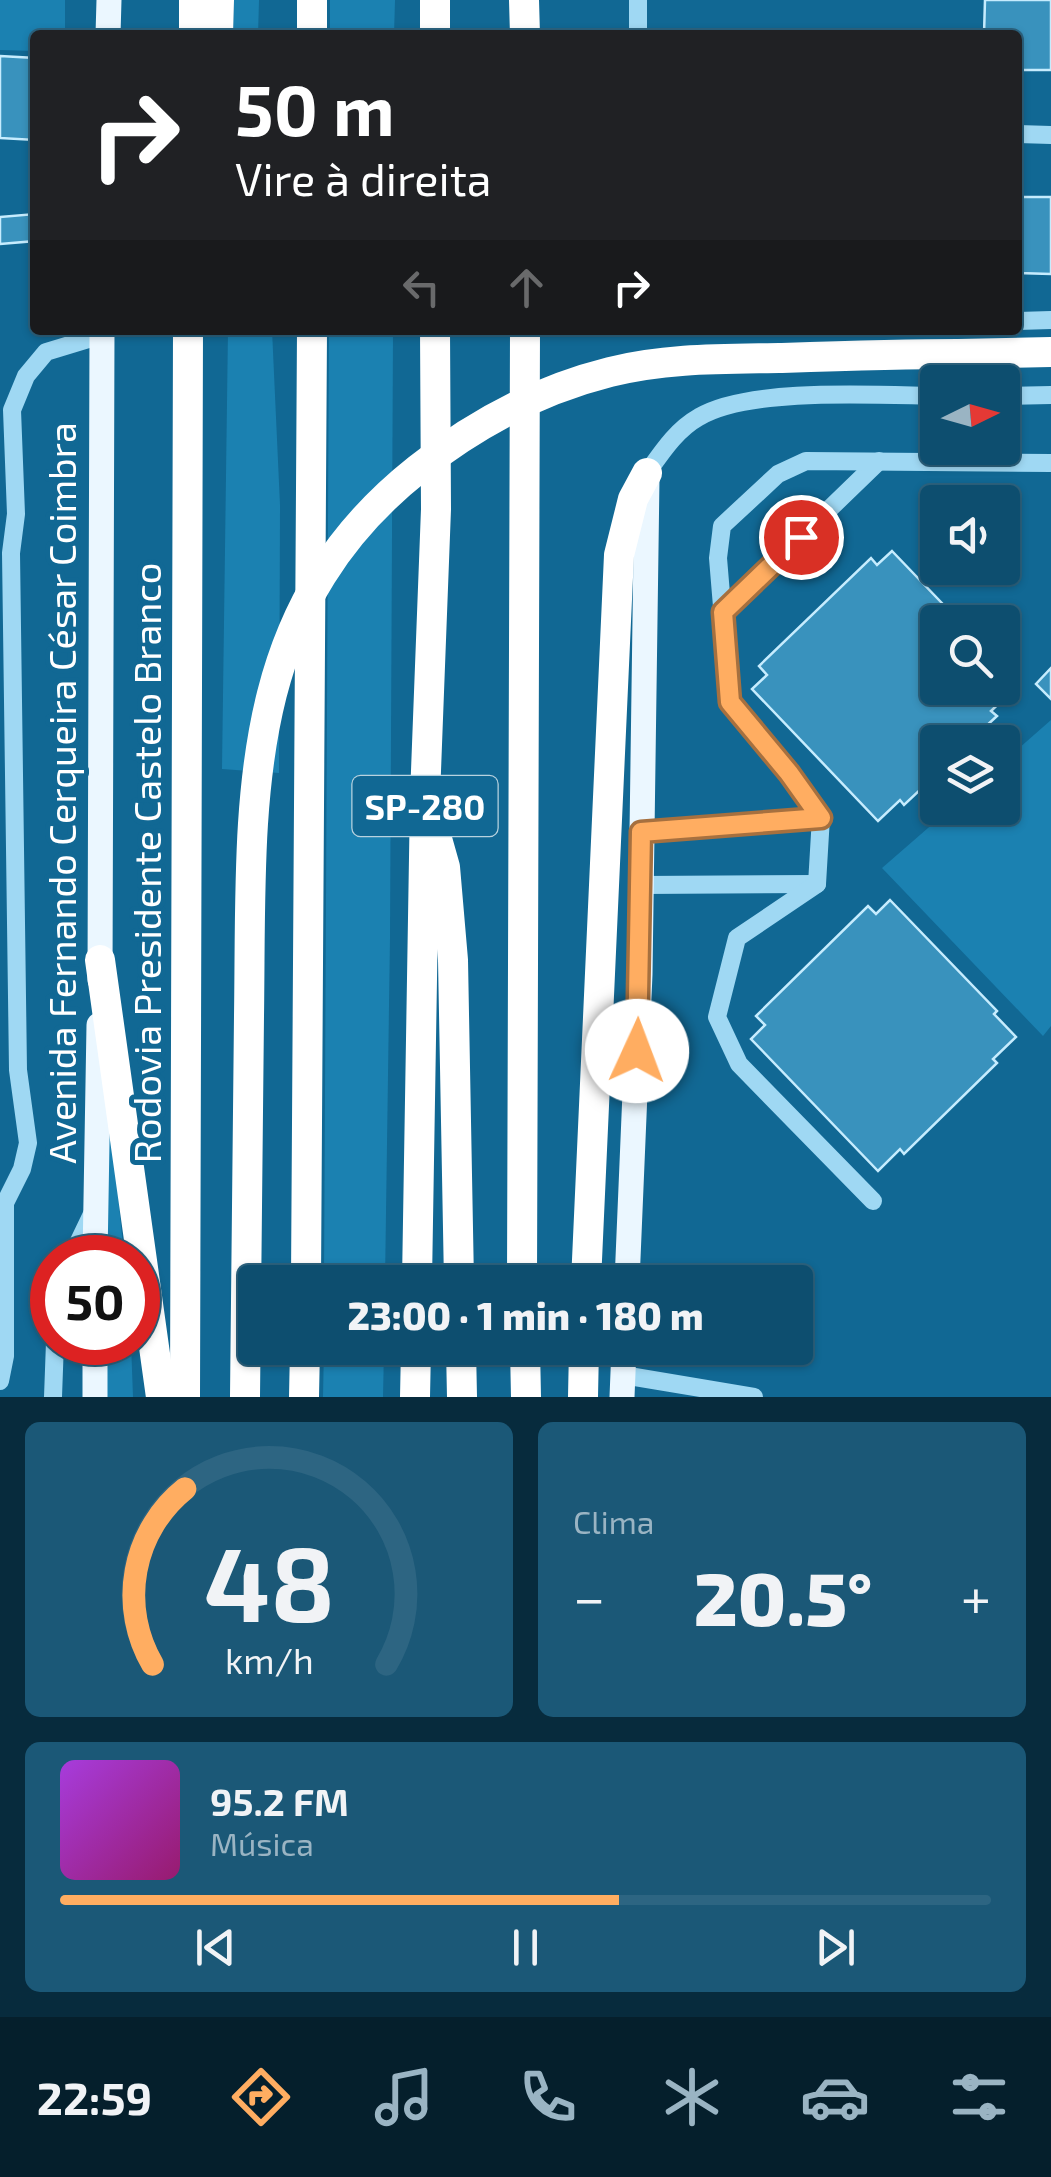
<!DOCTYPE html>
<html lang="pt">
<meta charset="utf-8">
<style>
body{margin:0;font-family:"Exo 2",sans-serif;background:#1b5877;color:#f1f3f6;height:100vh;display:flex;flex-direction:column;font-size:38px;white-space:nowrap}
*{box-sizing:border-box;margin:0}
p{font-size:32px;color:#9ab4c3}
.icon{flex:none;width:55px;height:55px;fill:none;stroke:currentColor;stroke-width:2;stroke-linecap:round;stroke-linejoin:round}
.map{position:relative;height:1397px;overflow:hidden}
.details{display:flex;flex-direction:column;gap:25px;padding:25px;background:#072b3d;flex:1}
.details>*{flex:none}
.hud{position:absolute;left:30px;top:30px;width:992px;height:305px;border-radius:10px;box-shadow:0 2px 8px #0004,0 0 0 2px #2d6582;background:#202124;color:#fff;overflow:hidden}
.needle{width:65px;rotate:85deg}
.tools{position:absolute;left:920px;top:365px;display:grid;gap:20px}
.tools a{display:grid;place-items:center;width:100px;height:100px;border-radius:10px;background:#0d4e6f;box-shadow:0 2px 8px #0004,0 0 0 2px #2d6582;font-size:50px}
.speed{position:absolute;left:30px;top:1235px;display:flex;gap:20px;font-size:50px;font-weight:700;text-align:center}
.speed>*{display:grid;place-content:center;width:130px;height:130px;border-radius:50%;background:#0d4e6f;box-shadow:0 2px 8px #0004,0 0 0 2px #2d6582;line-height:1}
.speed .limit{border:15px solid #d22;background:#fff;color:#111}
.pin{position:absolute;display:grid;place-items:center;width:85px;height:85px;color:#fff;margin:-42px;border:5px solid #fff;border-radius:50%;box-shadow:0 2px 10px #0007}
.me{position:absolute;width:110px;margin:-55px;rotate:2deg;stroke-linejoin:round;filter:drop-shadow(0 0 8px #0008)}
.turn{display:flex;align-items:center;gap:35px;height:210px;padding:0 40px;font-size:45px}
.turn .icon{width:130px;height:130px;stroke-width:2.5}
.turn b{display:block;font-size:70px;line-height:85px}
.lanes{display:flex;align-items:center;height:95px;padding:0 40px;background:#0003;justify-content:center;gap:50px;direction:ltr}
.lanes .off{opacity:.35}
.big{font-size:75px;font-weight:800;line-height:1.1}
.details .widget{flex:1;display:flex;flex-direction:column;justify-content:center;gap:15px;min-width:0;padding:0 35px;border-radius:15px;background:#1b5877}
.details .dial{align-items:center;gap:0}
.dial svg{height:260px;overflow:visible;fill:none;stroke:#2d6582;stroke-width:7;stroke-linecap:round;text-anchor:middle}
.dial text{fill:#f1f3f6;stroke:none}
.song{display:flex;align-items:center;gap:30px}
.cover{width:120px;height:120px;border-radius:15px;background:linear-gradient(135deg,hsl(280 70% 55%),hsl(320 70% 35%))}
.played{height:10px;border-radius:5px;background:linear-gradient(90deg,#ffad61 60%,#2d6582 60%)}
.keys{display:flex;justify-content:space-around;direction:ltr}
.heat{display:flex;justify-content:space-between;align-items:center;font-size:55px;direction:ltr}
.details .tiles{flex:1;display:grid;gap:25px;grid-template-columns:1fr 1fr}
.widget:last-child{grid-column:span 2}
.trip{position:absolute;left:238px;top:1265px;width:575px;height:100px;border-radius:10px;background:#0d4e6f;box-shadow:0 2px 8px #0004,0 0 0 2px #2d6582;font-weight:800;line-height:100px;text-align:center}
.menu{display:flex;height:160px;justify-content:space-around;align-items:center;background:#051f2c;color:#9ab4c3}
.menu .icon{width:70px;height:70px}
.menu .active{color:#ffad61}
.menu b{font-size:45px;color:#f1f3f6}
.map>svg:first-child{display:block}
.green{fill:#1b81b1}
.building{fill:#3992bd;stroke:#c6ecfe;stroke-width:2.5}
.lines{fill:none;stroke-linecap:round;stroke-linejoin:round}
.minor{stroke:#9fd8f3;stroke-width:18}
.major{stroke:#ebf7ff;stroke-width:25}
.highway{stroke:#fff;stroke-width:30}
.highway-bridge{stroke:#fff;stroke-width:30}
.route-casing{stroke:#a6703f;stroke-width:25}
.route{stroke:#ffad61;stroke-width:18}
.labels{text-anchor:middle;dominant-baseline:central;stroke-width:10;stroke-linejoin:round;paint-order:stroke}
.shield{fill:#116894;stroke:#b8d2df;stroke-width:2.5}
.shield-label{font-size:35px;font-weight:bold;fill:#fff}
.street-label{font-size:38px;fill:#fff;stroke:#116894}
</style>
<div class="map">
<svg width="1051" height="1397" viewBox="0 0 1051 1397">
<rect width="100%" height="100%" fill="#116894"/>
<g class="green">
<polygon points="0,0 65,0 65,35 35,35 35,51 0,50"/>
<polygon points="234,0 259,0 258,35 233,35"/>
<polygon points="330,0 395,0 394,35 330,35"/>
<polygon points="228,330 272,330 280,505 279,773 222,769"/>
<polygon points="329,330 393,330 390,937 385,1282 324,1282"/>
<polygon points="1051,720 1051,1026 1043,1036 882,868 951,808 1002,808 1003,762"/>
<polygon points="106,1070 124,1257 105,1258"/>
<polygon points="104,1343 131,1343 133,1397 104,1397"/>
<polygon points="324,1348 384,1348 383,1397 323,1397"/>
</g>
<g class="building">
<polygon points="985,0 1051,0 1051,70 1018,70 1018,35 984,35"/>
<polygon points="0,56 35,58 35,140 0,138"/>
<polygon points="1018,197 1051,197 1051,274 1018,273"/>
<polygon points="35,214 35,241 0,244 0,217"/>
<polygon points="892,551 960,622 938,622 938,688 1002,688 1002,677 1014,689 991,711 997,716 969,742 938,742 938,773 904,805 900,800 878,821 752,689 767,675 759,666 871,558 877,565"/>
<polygon points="1051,668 1051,699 1036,684"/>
<polygon points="890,900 997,1011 994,1014 1016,1037 993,1059 997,1063 904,1154 900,1149 878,1171 751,1039 765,1025 756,1016 868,906 876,914"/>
</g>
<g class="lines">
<g class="minor">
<polyline points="638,35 638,0"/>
<polyline points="1018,134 1051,135"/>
<polyline points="1018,321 1051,320"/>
<polyline points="1002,396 1051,395"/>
<path d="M647 473C662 452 676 430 699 417 749 387 877 395 938 396"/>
<polyline points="723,612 879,461"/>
<polyline points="641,832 821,817"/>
<polyline points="641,885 817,884"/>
<polyline points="873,1201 739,1064 717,1017 737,938 817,884 821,817 789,773 730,703 718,558 722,526 778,474 806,461 1051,463"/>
<polyline points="71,1258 93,1212"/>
<polyline points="623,1375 754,1397"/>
<polyline points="0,1381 5,1356 5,1203 22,1169 28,1143 18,1070 11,553 16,514 12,410 26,376 46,352 102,335"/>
<polyline points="53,1397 55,1342"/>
</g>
<g class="major">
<polyline points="108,35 109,0"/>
<polyline points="100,980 102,330"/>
<polyline points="95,1258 99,1025"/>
<polyline points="627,1282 640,974 647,478"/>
<polyline points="95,1397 95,1342"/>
<polyline points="622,1397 624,1348"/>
</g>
<g class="highway">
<polyline points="312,0 312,35"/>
<polyline points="435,0 435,35"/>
<polyline points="524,0 525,35"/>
<polyline points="194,35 194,0"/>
<polyline points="218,35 219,0"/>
<polyline points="958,354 1051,352"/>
<polyline points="434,828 445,867 453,960 459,1282"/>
<polyline points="100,960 161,1397"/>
<polyline points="306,1282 312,330"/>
<polyline points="417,1282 425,797 436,509 435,330"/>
<polyline points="522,1282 525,330"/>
<polyline points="586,1282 619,555 633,499 647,473"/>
<polyline points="461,1348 462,1397"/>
<polyline points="525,1348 526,1397"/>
<polyline points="185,1397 188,330"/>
<polyline points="304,1397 305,1348"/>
<polyline points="415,1397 416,1348"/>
<polyline points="583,1397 584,1348"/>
</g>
<path class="highway-bridge" d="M245 1397C246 1270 247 1143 249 1016 252 807 236 613 418 469 476 423 538 390 610 372 666 358 722 359 779 358 839 356 898 354 958 354"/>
</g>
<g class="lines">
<g class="route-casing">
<polyline id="route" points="637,1051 641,832 821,818 789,773 730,702 723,612 801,537"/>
</g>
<use href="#route" class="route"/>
</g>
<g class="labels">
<rect class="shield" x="352.5" y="776" width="145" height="60" rx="8"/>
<g class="shield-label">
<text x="425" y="806">SP-280</text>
</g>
<g class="street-label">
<text transform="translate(61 793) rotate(-90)">Avenida Fernando Cerqueira César Coimbra</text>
<text transform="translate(146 863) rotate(-90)">Rodovia Presidente Castelo Branco</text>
</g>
</g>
</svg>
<div class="tools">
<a><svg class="needle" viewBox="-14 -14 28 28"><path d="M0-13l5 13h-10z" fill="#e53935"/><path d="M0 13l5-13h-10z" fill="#9ab4c3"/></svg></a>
<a><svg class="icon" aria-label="sound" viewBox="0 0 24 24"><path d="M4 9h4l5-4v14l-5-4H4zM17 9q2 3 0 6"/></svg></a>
<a><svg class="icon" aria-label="search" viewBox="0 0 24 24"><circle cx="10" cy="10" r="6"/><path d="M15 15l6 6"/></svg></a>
<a><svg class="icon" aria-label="layers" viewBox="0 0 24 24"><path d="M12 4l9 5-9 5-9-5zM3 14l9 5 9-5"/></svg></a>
</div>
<div class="speed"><div class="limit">50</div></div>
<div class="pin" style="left:801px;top:537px;background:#d93025"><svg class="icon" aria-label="arrive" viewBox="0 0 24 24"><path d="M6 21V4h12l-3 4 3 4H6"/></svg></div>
<svg class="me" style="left:637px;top:1051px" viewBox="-20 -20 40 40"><circle r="19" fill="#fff"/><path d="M0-13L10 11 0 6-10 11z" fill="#ffad61"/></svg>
<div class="trip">23:00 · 1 min · 180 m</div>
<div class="hud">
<div class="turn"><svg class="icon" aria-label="right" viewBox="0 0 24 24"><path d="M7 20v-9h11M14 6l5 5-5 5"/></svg><div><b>50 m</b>Vire à direita</div></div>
<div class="lanes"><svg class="icon off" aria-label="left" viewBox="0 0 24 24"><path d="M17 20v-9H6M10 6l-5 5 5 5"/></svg><svg class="icon off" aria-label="ahead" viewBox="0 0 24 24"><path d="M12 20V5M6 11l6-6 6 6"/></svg><svg class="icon" aria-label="right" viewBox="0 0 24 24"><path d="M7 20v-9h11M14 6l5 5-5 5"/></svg></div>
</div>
</div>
<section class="details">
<div class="tiles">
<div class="widget dial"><svg viewBox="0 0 100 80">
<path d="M14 69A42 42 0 1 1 86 69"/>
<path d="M14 69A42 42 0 0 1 24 15" stroke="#ffad61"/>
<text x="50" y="56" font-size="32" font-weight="700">48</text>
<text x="50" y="72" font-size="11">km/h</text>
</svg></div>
<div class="widget"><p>Clima</p>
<div class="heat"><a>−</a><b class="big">20.5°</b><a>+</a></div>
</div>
<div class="widget">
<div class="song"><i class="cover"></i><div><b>95.2 FM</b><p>Música</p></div></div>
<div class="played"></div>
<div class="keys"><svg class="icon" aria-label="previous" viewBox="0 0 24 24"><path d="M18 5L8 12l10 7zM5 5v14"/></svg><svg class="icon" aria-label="pause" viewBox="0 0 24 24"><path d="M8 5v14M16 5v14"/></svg><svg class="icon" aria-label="next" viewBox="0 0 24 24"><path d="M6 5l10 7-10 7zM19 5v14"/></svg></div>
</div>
</div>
</section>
<nav class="menu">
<b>22:59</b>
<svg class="icon active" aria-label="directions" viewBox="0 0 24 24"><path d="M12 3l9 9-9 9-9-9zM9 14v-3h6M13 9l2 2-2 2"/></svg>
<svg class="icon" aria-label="music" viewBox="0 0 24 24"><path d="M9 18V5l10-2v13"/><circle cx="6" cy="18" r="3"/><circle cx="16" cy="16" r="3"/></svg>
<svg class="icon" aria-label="phone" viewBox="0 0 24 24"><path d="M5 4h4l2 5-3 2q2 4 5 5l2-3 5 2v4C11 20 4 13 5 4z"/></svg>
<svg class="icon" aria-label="climate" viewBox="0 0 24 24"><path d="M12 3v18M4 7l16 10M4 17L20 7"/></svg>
<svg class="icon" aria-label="car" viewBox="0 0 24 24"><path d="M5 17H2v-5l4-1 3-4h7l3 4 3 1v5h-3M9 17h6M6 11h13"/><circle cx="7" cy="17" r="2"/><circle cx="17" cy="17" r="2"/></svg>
<svg class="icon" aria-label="filters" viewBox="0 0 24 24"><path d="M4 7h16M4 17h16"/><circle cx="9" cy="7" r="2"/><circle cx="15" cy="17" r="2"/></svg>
</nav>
